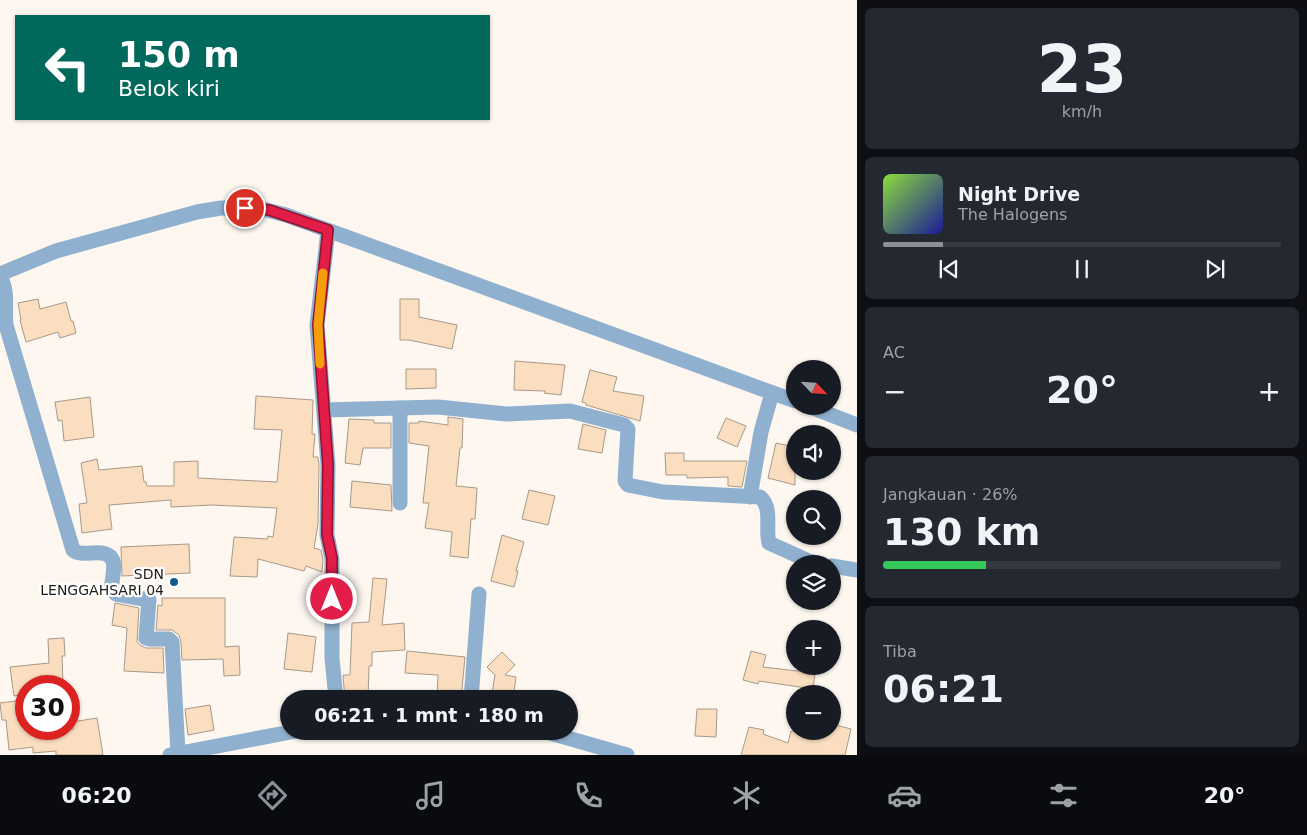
<!DOCTYPE html>
<html lang="id">
<meta charset="utf-8">
<style>
body{margin:0;font-family:"DejaVu Sans",sans-serif;background:#242831;color:#f1f3f6;height:100vh;display:flex;flex-direction:column;font-size:19px;white-space:nowrap}
*{box-sizing:border-box;margin:0}
p{font-size:16px;color:#9ea1a6}
.icon{flex:none;width:28px;height:28px;fill:none;stroke:currentColor;stroke-width:2;stroke-linecap:round;stroke-linejoin:round}
.map{position:relative;flex:1;overflow:hidden}
.panel{display:flex;flex-direction:column;gap:8px;padding:8px;background:#0d0f14;width:450px}
.panel>*{flex:none}
.banner{position:absolute;left:15px;top:15px;width:475px;height:105px;border-radius:0px;box-shadow:0 1px 4px #0004;background:#00695c;color:#fff;overflow:hidden}
.needle{width:32px;rotate:115deg}
.tools{position:absolute;left:786px;top:360px;display:grid;gap:10px}
.tools a{display:grid;place-items:center;width:55px;height:55px;border-radius:50%;background:#171b24;box-shadow:0 1px 4px #0004;font-size:25px}
.speed{position:absolute;left:15px;top:675px;display:flex;gap:10px;font-size:25px;font-weight:700;text-align:center}
.speed>*{display:grid;place-content:center;width:65px;height:65px;border-radius:50%;background:#171b24;box-shadow:0 1px 4px #0004;line-height:1}
.speed .limit{border:8px solid #d22;background:#fff;color:#111}
.pin{position:absolute;display:grid;place-items:center;width:42px;height:42px;color:#fff;margin:-21px;border:2px solid #fff;border-radius:50%;box-shadow:0 1px 5px #0007}
.me{position:absolute;width:55px;margin:-28px;rotate:0deg;stroke-linejoin:round;filter:drop-shadow(0 0 4px #0008)}
.turn{display:flex;align-items:center;gap:18px;height:105px;padding:0 20px;font-size:22px}
.turn .icon{width:65px;height:65px;stroke-width:2.5}
.turn b{display:block;font-size:35px;line-height:42px}
.big{font-size:38px;font-weight:600;line-height:1.1}
.panel .card{flex:1;display:flex;flex-direction:column;justify-content:center;gap:8px;min-width:0;padding:0 18px;border-radius:8px;background:#242831}
.panel .dial{align-items:center;gap:0}
.dial b{font-size:65px;line-height:1}
.song{display:flex;align-items:center;gap:15px}
.cover{width:60px;height:60px;border-radius:8px;background:linear-gradient(135deg,hsl(90 70% 55%),hsl(240 70% 35%))}
.played{height:5px;border-radius:2px;background:linear-gradient(90deg,#8c9099 15%,#363941 15%)}
.keys{display:flex;justify-content:space-around;direction:ltr}
.heat{display:flex;justify-content:space-between;align-items:center;font-size:28px;direction:ltr}
.charge{height:8px;border-radius:4px;background:linear-gradient(90deg,#34c759 26%,#363941 0)}
.trip{position:absolute;left:280px;top:690px;width:298px;height:50px;border-radius:25px;background:#171b24;box-shadow:0 1px 4px #0004;font-weight:600;line-height:50px;text-align:center}
.tab-bar{display:flex;height:80px;justify-content:space-around;align-items:center;background:#090b0e;color:#9ea1a6}
.tab-bar .icon{width:35px;height:35px}
.tab-bar .active{color:#8c9099}
.tab-bar b{font-size:22px;color:#f1f3f6}
main{display:flex;flex:1;min-height:0}
.map>svg:first-child{display:block}
.building{fill:#fadebf;stroke:#a79989}
.lines{fill:none;stroke-linecap:round;stroke-linejoin:round}
.minor{stroke:#8fb0ce;stroke-width:15}
.tertiary{stroke:#8fb0ce;stroke-width:15}
.route-casing{stroke:#92132f;stroke-width:12}
.route{stroke:#e11d48;stroke-width:9}
.slow{stroke:#f59e0b;stroke-width:9}
.poi-dot{fill:#125b8f;stroke:#fff;stroke-width:2}
.labels{text-anchor:middle;dominant-baseline:central;stroke-width:4.5;stroke-linejoin:round;paint-order:stroke}
.poi-label{font-size:14px;fill:#201b15;stroke:#fff;text-anchor:end}
</style>
<main>
<div class="map">
<svg width="857" height="755" viewBox="0 0 857 755">
<rect width="100%" height="100%" fill="#fdf7f0"/>
<g class="building">
<polygon points="38,299 40,309 66,302 71,321 73,321 76,333 60,338 58,332 26,342 20,320 21,320 18,303"/>
<polygon points="400,299 419,299 419,317 457,325 452,349 409,340 400,340"/>
<polygon points="515,361 565,365 561,395 544,393 545,391 514,390"/>
<polygon points="406,369 436,369 436,388 406,389"/>
<polygon points="590,370 617,377 613,391 644,396 640,421 586,405 586,403 582,402"/>
<polygon points="256,396 313,400 312,434 315,434 313,457 318,457 319,465 318,524 314,548 321,550 323,560 322,572 306,566 304,571 258,559 257,577 230,576 234,537 267,539 268,536 273,537 277,508 212,505 171,507 171,500 109,505 112,529 82,533 79,504 87,503 81,463 97,459 99,470 142,466 144,482 146,482 147,486 174,486 174,462 198,461 198,478 277,482 282,430 254,429"/>
<polygon points="90,397 94,437 64,441 62,420 58,421 55,402"/>
<polygon points="448,417 463,419 462,448 460,448 456,486 477,488 475,519 471,519 468,558 450,556 452,532 425,528 429,503 423,503 429,446 409,443 409,423 419,423 419,421 448,425"/>
<polygon points="726,418 746,426 737,447 717,438"/>
<polygon points="349,419 374,420 374,423 391,423 391,448 363,448 360,465 345,463"/>
<polygon points="583,424 606,430 602,453 578,449"/>
<polygon points="776,443 795,447 795,485 768,478"/>
<polygon points="665,453 684,453 684,461 747,461 742,487 728,486 728,477 687,478 687,475 666,475"/>
<polygon points="352,481 391,485 392,511 350,507"/>
<polygon points="529,490 555,496 548,525 522,519"/>
<polygon points="502,535 524,542 516,571 518,571 514,587 491,581"/>
<polygon points="189,544 190,573 122,576 121,547"/>
<polygon points="373,578 387,579 382,625 404,623 405,650 372,652 372,666 369,666 368,699 345,699 343,675 350,675 352,623 369,622"/>
<polygon points="162,598 225,598 225,647 239,646 240,675 224,676 223,659 182,660 181,642 179,635 172,630 156,630 158,605 162,606"/>
<polygon points="115,603 139,608 137,642 140,645 146,648 163,648 164,673 124,671 127,628 112,625"/>
<polygon points="288,633 316,637 312,672 284,669"/>
<polygon points="64,638 65,656 62,656 63,686 26,686 26,694 14,696 10,667 49,663 48,639"/>
<polygon points="407,651 465,657 461,699 437,699 438,675 405,673"/>
<polygon points="751,651 766,655 763,667 815,673 813,689 759,681 758,684 743,680"/>
<polygon points="502,652 515,665 505,675 516,677 513,699 491,699 495,675 487,667"/>
<polygon points="23,700 26,729 73,729 72,722 97,718 103,755 56,755 56,751 33,753 33,747 9,750 6,720 2,720 0,703"/>
<polygon points="210,705 214,730 188,735 185,709"/>
<polygon points="697,709 717,709 716,737 695,736"/>
<polygon points="832,724 851,729 845,755 741,755 749,727 764,730 763,734 788,743 791,731 832,731"/>
</g>
<g class="lines">
<g class="minor">
<polyline points="328,231 317,325 328,465 327,535 332,559 332,658 336,699"/>
<polyline points="0,274 56,251 197,212 221,208 259,208 286,215 363,243 795,401"/>
<path d="M0 277C9 291 4 309 6 325L73 550C83 559 107 545 113 561 115 568 112 582 111 589L116 594 149 600 146 638 149 639H169L172 642 178 753"/>
<polyline points="808,406 857,425"/>
<path d="M324 410 438 407 506 414 570 411 624 425 628 429 625 481 628 485 663 492 760 497C773 508 765 528 769 543L809 561 821 564"/>
<polyline points="750,497 761,432 772,393"/>
<polyline points="400,503 400,408"/>
<polyline points="832,566 857,570"/>
<polyline points="471,699 479,594"/>
</g>
<g class="tertiary">
<polyline points="543,731 627,755"/>
<polyline points="170,755 296,731"/>
</g>
</g>
<g class="lines">
<g class="route-casing">
<polyline id="route" points="245,208 269,210 328,230 318,325 328,465 327,535 332,558 332,599"/>
</g>
<use href="#route" class="route"/>
<polyline class="slow" points="320,364 318,325 323,273"/>
</g>
<circle class="poi-dot" cx="174" cy="582" r="5"/>
<g class="labels">
<g class="poi-label">
<text x="164" y="574">SDN<tspan x="164" dy="16">LENGGAHSARI 04</tspan></text>
</g>
</g>
</svg>
<div class="tools">
<a><svg class="needle" viewBox="-14 -14 28 28"><path d="M0-13l5 13h-10z" fill="#e53935"/><path d="M0 13l5-13h-10z" fill="#9ea1a6"/></svg></a>
<a><svg class="icon" aria-label="sound" viewBox="0 0 24 24"><path d="M4 9h4l5-4v14l-5-4H4zM17 9q2 3 0 6"/></svg></a>
<a><svg class="icon" aria-label="search" viewBox="0 0 24 24"><circle cx="10" cy="10" r="6"/><path d="M15 15l6 6"/></svg></a>
<a><svg class="icon" aria-label="layers" viewBox="0 0 24 24"><path d="M12 4l9 5-9 5-9-5zM3 14l9 5 9-5"/></svg></a>
<a>+</a>
<a>−</a>
</div>
<div class="speed"><div class="limit">30</div></div>
<div class="pin" style="left:245px;top:208px;background:#d93025"><svg class="icon" aria-label="arrive" viewBox="0 0 24 24"><path d="M6 21V4h12l-3 4 3 4H6"/></svg></div>
<svg class="me" style="left:332px;top:599px" viewBox="-20 -20 40 40"><circle r="17" fill="#e11d48" stroke="#fff" stroke-width="3"/><path d="M0-11L8 9 0 5-8 9z" fill="#fff"/></svg>
<div class="trip">06:21 · 1 mnt · 180 m</div>
<div class="banner">
<div class="turn"><svg class="icon" aria-label="left" viewBox="0 0 24 24"><path d="M17 20v-9H6M10 6l-5 5 5 5"/></svg><div><b>150 m</b>Belok kiri</div></div>
</div>
</div>
<section class="panel">
<div class="card dial"><b>23</b><p>km/h</p></div>
<div class="card">
<div class="song"><i class="cover"></i><div><b>Night Drive</b><p>The Halogens</p></div></div>
<div class="played"></div>
<div class="keys"><svg class="icon" aria-label="previous" viewBox="0 0 24 24"><path d="M18 5L8 12l10 7zM5 5v14"/></svg><svg class="icon" aria-label="pause" viewBox="0 0 24 24"><path d="M8 5v14M16 5v14"/></svg><svg class="icon" aria-label="next" viewBox="0 0 24 24"><path d="M6 5l10 7-10 7zM19 5v14"/></svg></div>
</div>
<div class="card"><p>AC</p>
<div class="heat"><a>−</a><b class="big">20°</b><a>+</a></div>
</div>
<div class="card"><p>Jangkauan · 26%</p><b class="big">130 km</b><div class="charge"></div></div>
<div class="card"><p>Tiba</p><b class="big">06:21</b></div>
</section>
</main>
<nav class="tab-bar">
<b>06:20</b>
<svg class="icon active" aria-label="directions" viewBox="0 0 24 24"><path d="M12 3l9 9-9 9-9-9zM9 14v-3h6M13 9l2 2-2 2"/></svg>
<svg class="icon" aria-label="music" viewBox="0 0 24 24"><path d="M9 18V5l10-2v13"/><circle cx="6" cy="18" r="3"/><circle cx="16" cy="16" r="3"/></svg>
<svg class="icon" aria-label="phone" viewBox="0 0 24 24"><path d="M5 4h4l2 5-3 2q2 4 5 5l2-3 5 2v4C11 20 4 13 5 4z"/></svg>
<svg class="icon" aria-label="climate" viewBox="0 0 24 24"><path d="M12 3v18M4 7l16 10M4 17L20 7"/></svg>
<svg class="icon" aria-label="car" viewBox="0 0 24 24"><path d="M5 17H2v-5l4-1 3-4h7l3 4 3 1v5h-3M9 17h6M6 11h13"/><circle cx="7" cy="17" r="2"/><circle cx="17" cy="17" r="2"/></svg>
<svg class="icon" aria-label="filters" viewBox="0 0 24 24"><path d="M4 7h16M4 17h16"/><circle cx="9" cy="7" r="2"/><circle cx="15" cy="17" r="2"/></svg>
<b>20°</b>
</nav>
